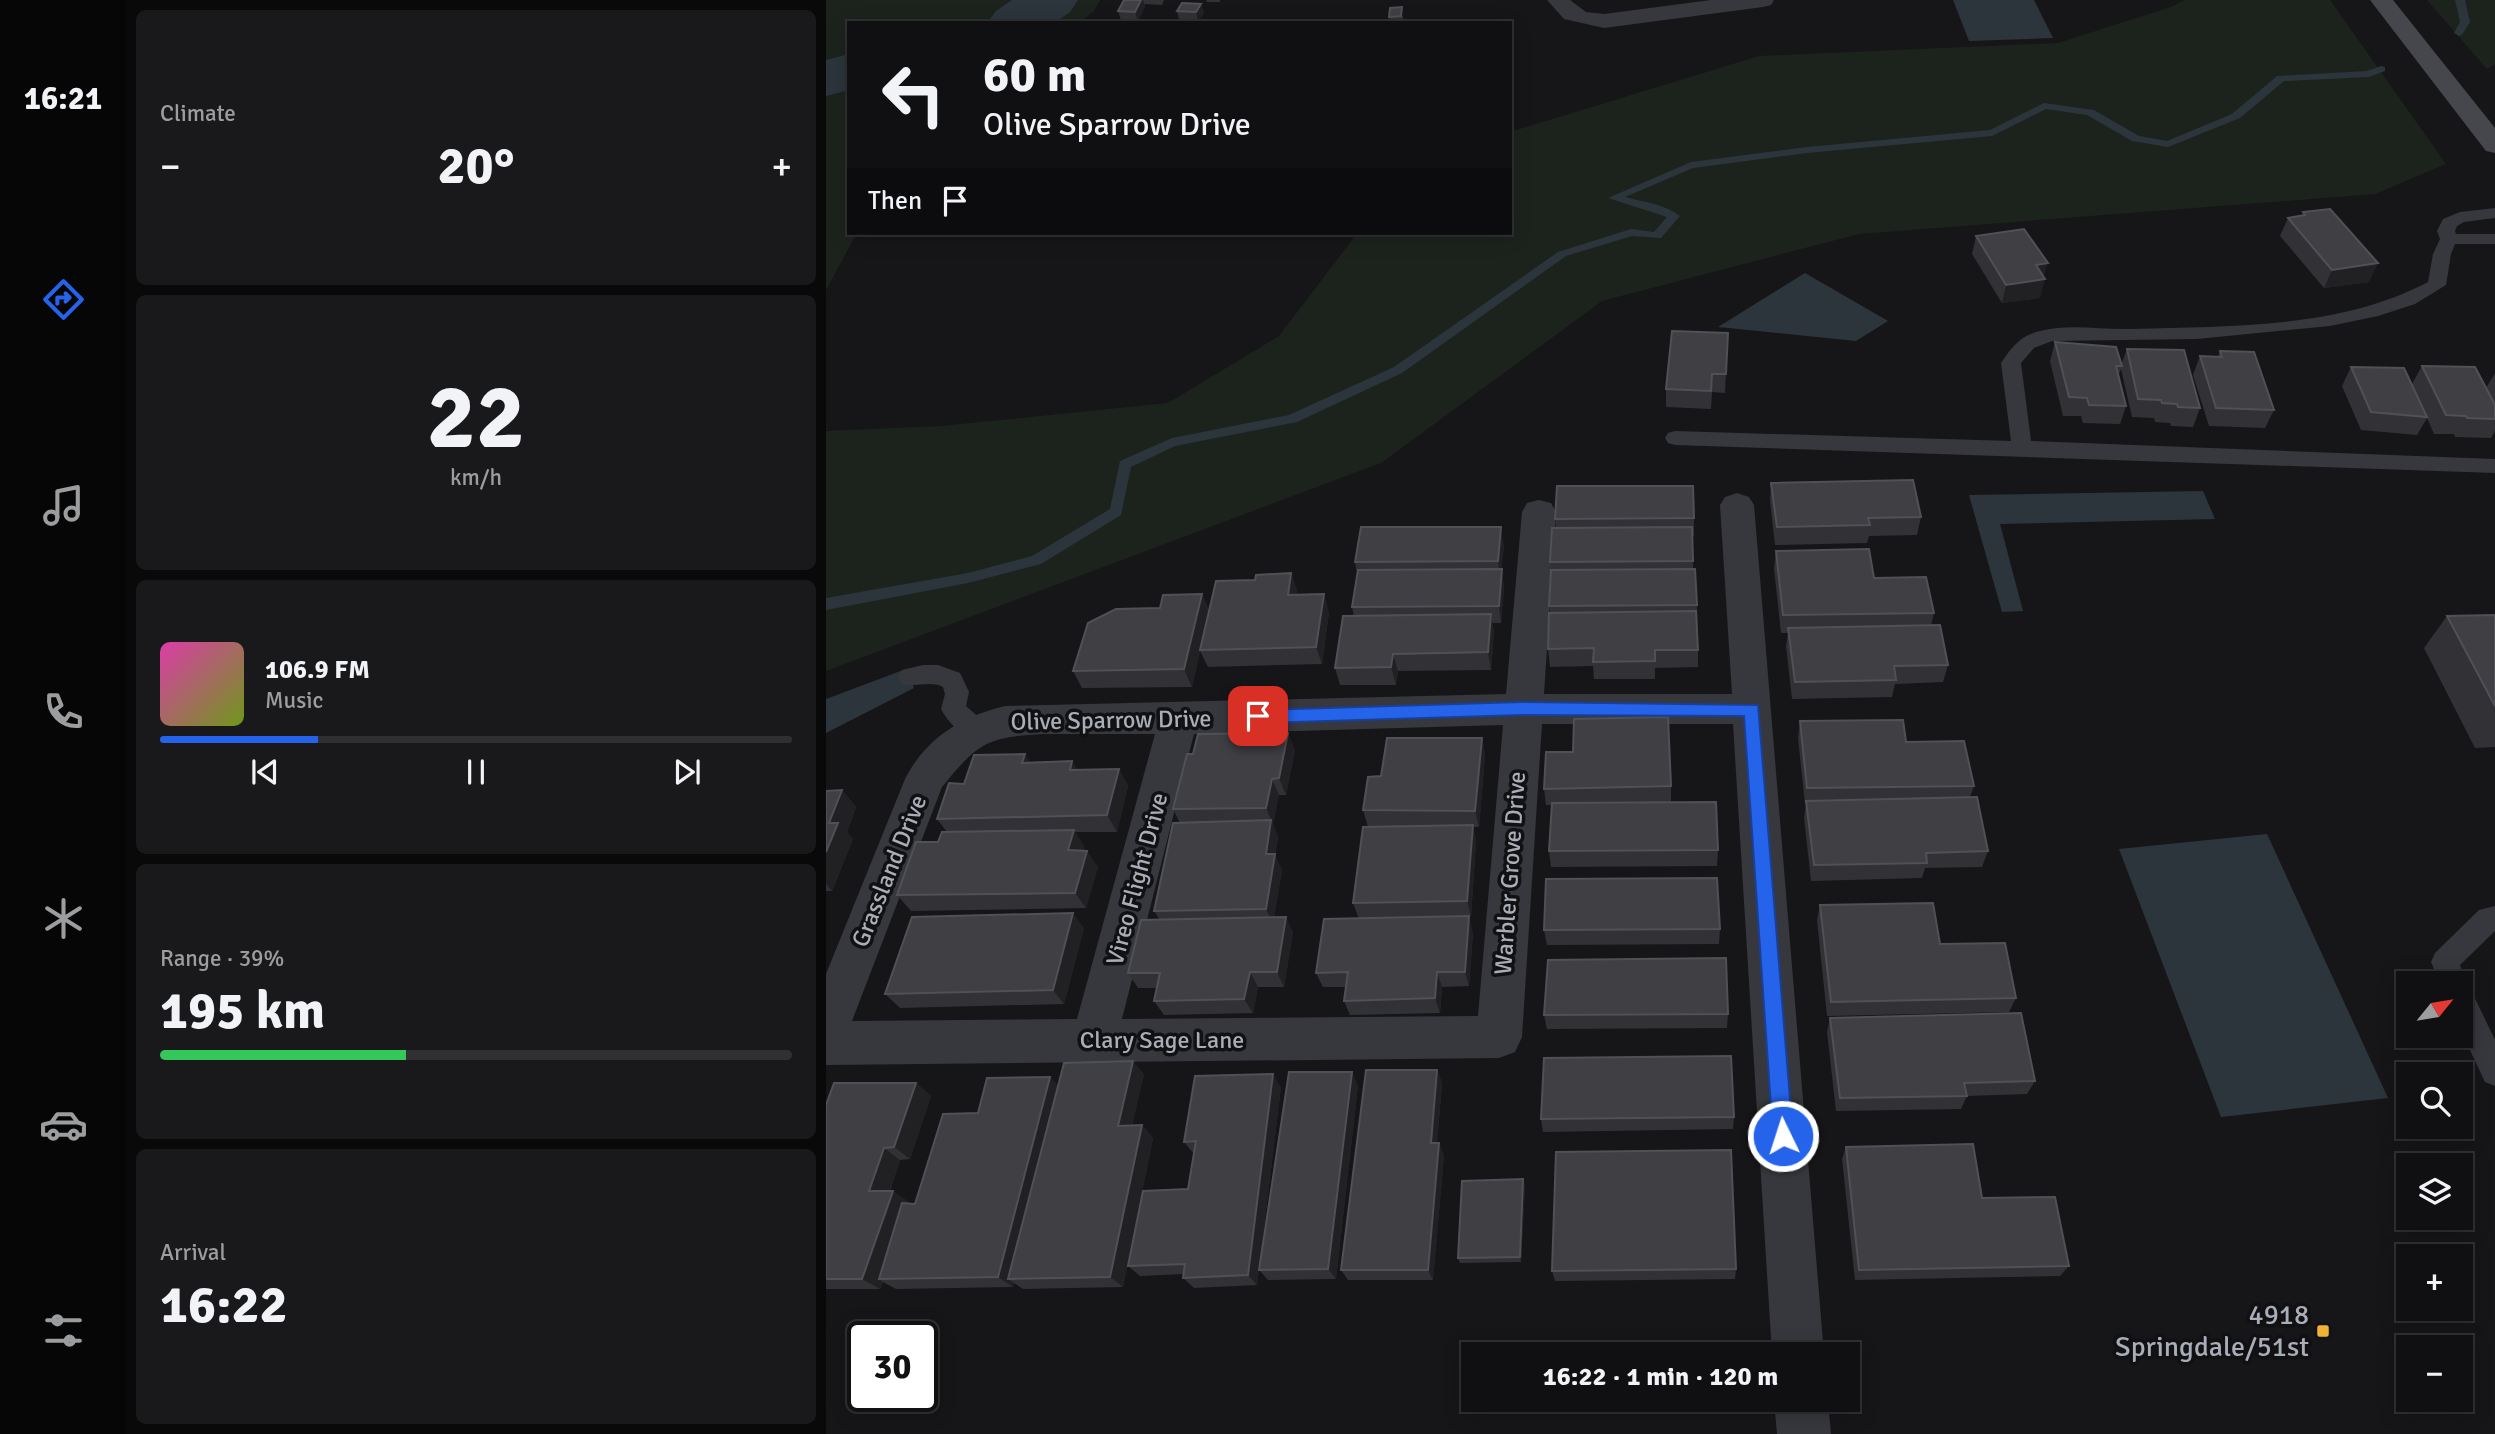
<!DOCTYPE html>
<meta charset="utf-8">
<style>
body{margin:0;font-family:Signika,sans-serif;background:#19191b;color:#f1f3f6;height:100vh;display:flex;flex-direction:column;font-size:26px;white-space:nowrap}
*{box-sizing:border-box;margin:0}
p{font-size:23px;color:#9c9d9f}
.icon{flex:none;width:38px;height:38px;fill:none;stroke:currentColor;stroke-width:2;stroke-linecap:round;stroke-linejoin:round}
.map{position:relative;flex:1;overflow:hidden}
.drawer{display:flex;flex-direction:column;gap:10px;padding:10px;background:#09090a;width:700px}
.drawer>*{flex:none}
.banner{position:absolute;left:21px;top:21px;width:665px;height:214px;border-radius:0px;box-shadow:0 4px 18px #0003,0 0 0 2px #303032;background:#101012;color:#f1f3f6;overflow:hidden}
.needle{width:46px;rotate:60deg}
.buttons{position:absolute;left:1570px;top:971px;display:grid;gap:14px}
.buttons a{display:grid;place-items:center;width:77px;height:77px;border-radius:0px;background:#101012;box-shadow:0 4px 18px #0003,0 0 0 2px #303032;font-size:35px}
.speed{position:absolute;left:21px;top:1321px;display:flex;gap:14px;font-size:35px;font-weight:700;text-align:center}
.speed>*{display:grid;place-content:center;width:91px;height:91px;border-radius:50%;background:#101012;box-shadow:0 4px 18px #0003,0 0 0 2px #303032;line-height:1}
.speed .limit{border:4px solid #111;border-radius:10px;background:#fff;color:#111}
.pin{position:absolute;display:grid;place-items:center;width:60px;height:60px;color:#fff;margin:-30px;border-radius:14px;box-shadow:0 4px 10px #0006}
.me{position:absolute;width:77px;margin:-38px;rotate:356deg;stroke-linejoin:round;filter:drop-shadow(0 0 5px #0008)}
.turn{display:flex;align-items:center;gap:24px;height:147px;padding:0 21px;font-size:32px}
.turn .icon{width:91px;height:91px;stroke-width:2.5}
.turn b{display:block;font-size:49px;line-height:60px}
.then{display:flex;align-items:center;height:66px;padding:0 21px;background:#0003;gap:14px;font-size:26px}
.big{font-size:52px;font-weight:700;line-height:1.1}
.drawer .widget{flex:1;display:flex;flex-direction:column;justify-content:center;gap:10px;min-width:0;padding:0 24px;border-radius:10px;background:#19191b}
.drawer .dial{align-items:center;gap:0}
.dial b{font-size:91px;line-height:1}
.song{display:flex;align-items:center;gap:21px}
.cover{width:84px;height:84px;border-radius:10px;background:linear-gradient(135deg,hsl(320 70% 55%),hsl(80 70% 35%))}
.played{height:7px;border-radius:4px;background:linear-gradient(90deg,#2563eb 25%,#303032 25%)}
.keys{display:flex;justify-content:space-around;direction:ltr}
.heat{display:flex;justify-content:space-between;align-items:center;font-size:38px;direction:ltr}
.charge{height:10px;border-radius:5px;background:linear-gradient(90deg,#34c759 39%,#303032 0)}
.trip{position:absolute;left:635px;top:1342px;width:399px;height:70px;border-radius:0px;background:#101012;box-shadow:0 4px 18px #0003,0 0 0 2px #303032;font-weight:700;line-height:70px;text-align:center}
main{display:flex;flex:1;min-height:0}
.tab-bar{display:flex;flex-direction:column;width:126px;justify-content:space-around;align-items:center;background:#060607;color:#9c9d9f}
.tab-bar .icon{width:49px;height:49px}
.tab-bar .selected{color:#2563eb}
.tab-bar b{font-size:32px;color:#f1f3f6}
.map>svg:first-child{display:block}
.green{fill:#1c231d}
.water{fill:#2c353c}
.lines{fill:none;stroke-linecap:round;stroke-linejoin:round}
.stream{fill:#2c353c;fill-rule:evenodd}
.river{fill:#2c353c;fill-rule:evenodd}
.service{fill:#37383d;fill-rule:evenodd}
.minor{fill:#37383d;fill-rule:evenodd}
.secondary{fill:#45474d;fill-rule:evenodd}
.wall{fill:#323236}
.shaded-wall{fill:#212124}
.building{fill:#3f3f44;stroke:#4f5156;stroke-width:2}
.route{fill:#2563eb;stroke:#184099;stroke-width:2}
.poi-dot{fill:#f2b134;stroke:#111113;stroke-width:2.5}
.labels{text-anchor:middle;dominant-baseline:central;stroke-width:7;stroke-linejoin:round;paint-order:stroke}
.street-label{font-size:24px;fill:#a8adb8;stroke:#111113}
.near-poi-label{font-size:28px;fill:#a8adb8;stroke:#111113;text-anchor:end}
</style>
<main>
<nav class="tab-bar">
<b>16:21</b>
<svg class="icon selected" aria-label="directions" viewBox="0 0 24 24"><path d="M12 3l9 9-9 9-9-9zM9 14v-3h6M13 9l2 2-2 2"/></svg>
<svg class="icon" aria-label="music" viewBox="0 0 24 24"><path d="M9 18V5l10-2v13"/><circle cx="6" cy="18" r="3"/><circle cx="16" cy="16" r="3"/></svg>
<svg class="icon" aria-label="phone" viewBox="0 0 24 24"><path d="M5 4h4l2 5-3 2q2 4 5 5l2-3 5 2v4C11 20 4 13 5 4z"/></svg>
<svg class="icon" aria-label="climate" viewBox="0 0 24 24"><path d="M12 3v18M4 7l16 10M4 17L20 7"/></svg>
<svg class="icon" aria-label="car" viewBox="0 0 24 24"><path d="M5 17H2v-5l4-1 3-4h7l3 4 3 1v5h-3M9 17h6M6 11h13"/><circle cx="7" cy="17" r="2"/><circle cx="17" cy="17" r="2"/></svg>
<svg class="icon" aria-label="filters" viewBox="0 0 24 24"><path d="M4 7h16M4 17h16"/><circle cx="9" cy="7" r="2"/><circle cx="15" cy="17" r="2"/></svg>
</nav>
<section class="drawer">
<div class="widget"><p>Climate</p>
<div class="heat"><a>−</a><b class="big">20°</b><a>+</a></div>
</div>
<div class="widget dial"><b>22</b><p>km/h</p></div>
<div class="widget">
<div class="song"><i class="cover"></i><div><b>106.9 FM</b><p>Music</p></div></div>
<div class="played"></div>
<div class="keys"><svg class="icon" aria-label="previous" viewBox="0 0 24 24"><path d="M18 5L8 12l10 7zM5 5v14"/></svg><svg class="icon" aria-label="pause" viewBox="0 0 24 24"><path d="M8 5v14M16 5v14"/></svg><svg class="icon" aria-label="next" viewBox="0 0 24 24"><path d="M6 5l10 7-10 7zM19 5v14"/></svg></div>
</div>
<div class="widget"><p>Range · 39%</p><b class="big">195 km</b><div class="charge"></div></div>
<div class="widget"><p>Arrival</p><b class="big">16:22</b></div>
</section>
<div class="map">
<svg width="1669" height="1434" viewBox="0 0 1669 1434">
<rect width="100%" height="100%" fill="#161618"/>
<g class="green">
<polygon points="0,0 274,0 268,11 253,23 23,23 23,233 31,233 0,290"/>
<polygon points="1359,0 1504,0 1620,164 1549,194 1033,234 776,301 555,463 0,671 0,431 115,426 342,403 453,336 526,240 529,233 684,233 684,132 933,56 1232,43 1345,7"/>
<polygon points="1601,0 1669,0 1669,64 1661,69"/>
</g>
<g class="water">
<polygon points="1127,0 1208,0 1227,38 1143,41"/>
<polygon points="979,273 1062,321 1030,341 892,327"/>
<polygon points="1377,491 1389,519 1174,524 1197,611 1176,612 1143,495"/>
<polygon points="80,669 88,688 0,733 0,699"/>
<polygon points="1441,834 1562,1098 1395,1117 1293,849"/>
</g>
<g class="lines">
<g class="stream">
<polygon points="1629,0 1639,0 1644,22 1636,35 1633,36 1628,33 1634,22"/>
<path d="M1555 66 1559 67V71L1543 77 1458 81 1414 118 1342 147 1306 141 1261 115 1220 109 1166 136 981 153 867 168 799 197C817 202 839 204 854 216L835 238 806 236 740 256 576 373 471 422 349 446 305 467 295 515 215 564 142 583 0 610V598L142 573 206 556 284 509 294 461 346 438 463 415 568 367 732 252 805 229 828 232 841 217 782 198 865 162 981 147 1164 130 1218 103 1268 110 1313 136 1341 141 1406 114 1451 76 1541 71Z"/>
</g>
<g class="river">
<polygon points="186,0 252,0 244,12 228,23 161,23 170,11"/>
<polygon points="23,54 23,90 0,96 0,60"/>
</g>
<g class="service">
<path d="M1669 208V218L1638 222 1631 226 1629 231 1630 234H1669V244H1629L1625 254 1620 285 1589 304 1552 316 1504 326 1371 339 1226 341 1208 348 1195 363 1205 441 1669 459V473L849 445 842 443 839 438 842 433 849 431 1185 441 1175 363C1184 349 1193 337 1210 332 1241 323 1274 330 1306 329 1404 326 1513 329 1602 282L1607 254 1614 239 1611 231 1617 219 1634 212Z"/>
<path d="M97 665H112L134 673 143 692 140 706 159 723 162 730 159 737C141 743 123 724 115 709L119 694 117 687C103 680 89 688 76 684L72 677 76 670Z"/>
<polygon points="1669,906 1669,931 1634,965 1641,987 1644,988 1669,1040 1669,1086 1659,1082 1634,1029 1634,984 1614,984 1605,962 1609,953 1653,910"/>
</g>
<g class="minor">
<polygon points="721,0 744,0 760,12 778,14 885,0 948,0 945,5 937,7 778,28 738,19"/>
<path d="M911 493 923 497 928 505 998 1354H946L907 724H716L696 1037 689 1052 673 1058 0 1065V974L79 779C100 738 136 716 179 706L680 694 696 512 701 503 713 500 725 503 730 512 718 694H906L894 505 899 497ZM677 725 652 1016 296 1019 368 734ZM217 734H329L251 1019 26 1021 116 787C152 743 160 737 217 734Z"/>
<polygon points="948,1400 1002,1400 1005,1434 951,1434"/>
</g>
<polygon class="secondary" points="1544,0 1567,0 1669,128 1669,153 1660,151"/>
</g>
<g class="wall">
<polygon points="298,0 338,0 336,5 319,4 319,6 312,21 295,20 292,11"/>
<polygon points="380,0 394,0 394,2 381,2"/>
<polygon points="375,4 378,13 372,21 353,20 351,11"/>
<polygon points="577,16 577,23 564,23 563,17"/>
<polygon points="1477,212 1543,282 1498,288 1454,236 1462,218 1476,216"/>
<polygon points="1150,236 1218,277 1214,298 1176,303 1146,254"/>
<polygon points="902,333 899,393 886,392 885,409 840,407 840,389"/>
<polygon points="1229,342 1295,365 1301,349 1374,408 1367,427 1345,426 1344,423 1329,422 1328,418 1306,417 1295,369 1292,376 1300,406 1294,424 1257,423 1255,416 1237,416 1224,361"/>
<polygon points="1394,351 1448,410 1439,428 1383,426 1367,375 1374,356 1392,356"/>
<polygon points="1596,366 1660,388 1669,373 1669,431 1665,438 1629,437 1628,434 1608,434 1601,418 1591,435 1535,430 1516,386 1525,367 1586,384"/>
<polygon points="945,483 1095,517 1091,535 1043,536 1041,543 949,545 944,501"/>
<polygon points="868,518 868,536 867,536 867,569 871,605 872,650 872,667 829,668 829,679 768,679 767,666 724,667 722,649 724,613 724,562 730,528 729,519"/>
<polygon points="678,545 675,569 678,587 675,623 666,623 668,632 665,670 572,671 570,685 514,685 509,668 528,616 526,607 531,573 529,562"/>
<polygon points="950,551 1048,578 1108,613 1105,625 1122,665 1117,682 1069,684 1066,697 966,699 960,646 962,633 955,633 948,569"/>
<polygon points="465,573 471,591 470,595 503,612 496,664 382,667 374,651 366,687 256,688 247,671 334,608 376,594 383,611 429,580"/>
<polygon points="1669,615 1669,747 1649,748 1598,648 1621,616"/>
<polygon points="974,721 1080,742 1148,786 1144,797 1162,851 1156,867 1099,868 1096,878 985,881 978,817 980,804 979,804 972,738"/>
<polygon points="462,733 469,750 460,795 453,795 447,824 452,837 449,855 456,870 448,917 467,932 458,987 432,987 427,1013 338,1015 328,1001 331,988 312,988 302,973 334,920 328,911 354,823 347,809 367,754"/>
<polygon points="656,738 659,755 653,827 647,827 650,841 645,916 533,919 527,903 542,827 537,810 555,776"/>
<polygon points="747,752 845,786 845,803 892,850 891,866 725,867 723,851 726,805 720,805 718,789"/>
<polygon points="246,761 251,770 293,769 302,786 291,832 249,832 258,846 257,851 272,867 260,908 85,911 71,895 121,832 111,819 138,784 204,762"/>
<polygon points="16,790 30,807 21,832 27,839 6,891 0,891 0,791"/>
<polygon points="994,905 1114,944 1190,998 1183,1012 1001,1016 991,920"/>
<polygon points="258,928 238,1004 74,1008 59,994"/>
<polygon points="894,929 893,944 721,945 718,930"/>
<polygon points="647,932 643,986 616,987 614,1013 524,1015 518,1001 520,987 497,987 490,973"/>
<polygon points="902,1014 901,1028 721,1029 718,1015"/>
<polygon points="1004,1018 1209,1081 1201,1094 1141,1096 1135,1109 1010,1111 1001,1032"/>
<polygon points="611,1070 616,1083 611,1143 618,1155 607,1280 522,1280 515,1270"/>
<polygon points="318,1074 306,1125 316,1125 327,1138 297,1287 197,1289 188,1283 187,1287 70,1289 57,1282 54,1289 0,1289 0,1105 90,1083 105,1096 84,1159 74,1160 64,1191 83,1202 82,1204 89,1204 152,1113 232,1086"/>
<polygon points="532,1085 510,1279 442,1280 433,1270"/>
<polygon points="455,1087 431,1285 368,1288 357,1278 358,1274 314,1276 302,1266 362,1189 368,1154 358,1142"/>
<polygon points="908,1117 907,1129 717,1132 715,1119"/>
<polygon points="1020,1147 1156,1198 1243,1266 1234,1276 1029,1280 1016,1159"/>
<polygon points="699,1185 695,1262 634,1263 632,1258"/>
<polygon points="910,1269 909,1279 729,1281 726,1271"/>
</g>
<g class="shaded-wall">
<polygon points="315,0 317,0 319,6 312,21 309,12"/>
<polygon points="375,4 378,13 372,21 370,12"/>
<polygon points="1222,263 1217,279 1219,279 1214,298 1176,303 1180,285 1210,265"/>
<polygon points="1552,263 1543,282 1498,288 1506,270"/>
<polygon points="675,527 678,545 674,579 672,561"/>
<polygon points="676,569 678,587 675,623 673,606"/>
<polygon points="465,573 471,591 468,613 462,595"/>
<polygon points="376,594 383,612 366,687 358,669"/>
<polygon points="498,594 503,612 496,664 490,647"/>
<polygon points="665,614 668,632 665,670 662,652"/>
<polygon points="567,654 572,671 570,685 565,667"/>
<polygon points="462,733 469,750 460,795 453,778"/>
<polygon points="656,738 659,755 653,827 649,811"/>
<polygon points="199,754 210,771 196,763"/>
<polygon points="246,761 256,778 244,770"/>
<polygon points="293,769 302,786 291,832 281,815"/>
<polygon points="446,779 453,795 447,824 440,808"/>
<polygon points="16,790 30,807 21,832 27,839 6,891 0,884 0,852 3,823"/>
<polygon points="445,820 452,837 449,855 456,870 447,924 440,909 440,854"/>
<polygon points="647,825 650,841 645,916 641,901"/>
<polygon points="248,830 258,846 253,866 242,850"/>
<polygon points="261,851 272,867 260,908 249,893"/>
<polygon points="247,913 258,928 238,1004 227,990"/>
<polygon points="643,916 647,932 643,986 639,972"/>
<polygon points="460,917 467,932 458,987 451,972"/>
<polygon points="424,972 432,987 427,1013 418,999"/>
<polygon points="611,972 616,987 614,1013 609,998"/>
<polygon points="307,1061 318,1074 303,1138 292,1126"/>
<polygon points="611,1070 616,1083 610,1155 605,1143"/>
<polygon points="526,1072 532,1085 510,1279 502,1269"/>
<polygon points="447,1074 455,1087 431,1285 422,1275"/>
<polygon points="224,1077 237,1090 182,1279 188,1283 187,1287 172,1277"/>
<polygon points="90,1083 105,1096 84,1159 68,1147"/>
<polygon points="316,1125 327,1138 297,1287 284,1277"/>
<polygon points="613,1143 618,1155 607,1280 602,1270"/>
<polygon points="58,1148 74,1160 60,1202 43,1191"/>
<polygon points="697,1179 699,1185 695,1262 694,1257"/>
<polygon points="67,1191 83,1202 57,1279 53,1279 57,1282 54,1289 36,1279"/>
</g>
<g class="building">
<polygon points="298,0 315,0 309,12 292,11"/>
<polygon points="356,3 375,4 370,12 351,11"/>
<polygon points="576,7 575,16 563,17 564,8"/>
<polygon points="1504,209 1552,263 1506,270 1462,218 1479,215 1477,212"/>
<polygon points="1198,229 1222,263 1210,265 1219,279 1180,285 1150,236"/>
<polygon points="846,331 902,333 900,374 886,374 885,391 840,389"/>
<polygon points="1229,342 1290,347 1296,366 1290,366 1300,406 1263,405 1261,398 1243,397"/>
<polygon points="1301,349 1358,350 1374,408 1352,407 1351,404 1336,403 1335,400 1312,399"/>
<polygon points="1394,351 1428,352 1448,410 1390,408 1374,356 1396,357"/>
<polygon points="1596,366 1649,367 1669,405 1669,419 1641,418 1640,416 1620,415"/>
<polygon points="1525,367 1578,368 1601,417 1545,412"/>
<polygon points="1087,480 1095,517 1042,518 1044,525 951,527 945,483"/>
<polygon points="731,486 867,486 868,518 729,519"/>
<polygon points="535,527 675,527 672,561 529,562"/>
<polygon points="866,527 867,561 724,562 726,528"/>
<polygon points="1043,549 1048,578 1100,577 1108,613 957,615 950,551"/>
<polygon points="676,569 673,606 526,607 532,570"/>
<polygon points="869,569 871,605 723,606 725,570"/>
<polygon points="465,573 462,595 498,594 490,647 374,650 390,581 429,580 430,575"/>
<polygon points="376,594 358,669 247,671 262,623 290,609 334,608 337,595"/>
<polygon points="870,611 872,650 829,650 829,661 767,662 768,648 722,649 723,613"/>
<polygon points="665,614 662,652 567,654 565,667 509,668 517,616"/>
<polygon points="1669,615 1669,706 1621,616"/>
<polygon points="1114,625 1122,665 1068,666 1070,680 969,682 962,628"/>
<polygon points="842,717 845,786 718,789 720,752 747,752 748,719"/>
<polygon points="1077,720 1080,742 1138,741 1148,786 981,788 974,721"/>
<polygon points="462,733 453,778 446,779 440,808 347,809 361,754 367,754 372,734"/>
<polygon points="561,738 656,738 649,811 537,810 542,777 555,776"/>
<polygon points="199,754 196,763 246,761 244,770 293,769 281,815 111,819 123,783 138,784 148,755"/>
<polygon points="16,790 3,823 12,823 0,852 0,791"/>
<polygon points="1151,797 1162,851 1100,853 1101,863 988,865 980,801"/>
<polygon points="890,802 892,850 723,851 726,803"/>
<polygon points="445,820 440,854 449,854 440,909 328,911 347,823"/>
<polygon points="647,825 641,901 527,903 537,827"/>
<polygon points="248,830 242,850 261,851 249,893 71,895 90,842 112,842 116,832"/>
<polygon points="891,878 894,929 718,930 720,879"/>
<polygon points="1107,903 1114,944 1179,943 1190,998 1005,1002 994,905"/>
<polygon points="247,913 227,990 59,994 86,917"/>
<polygon points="643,916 639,972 611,972 609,998 518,1001 522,972 490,973 498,919"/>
<polygon points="460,917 451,972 424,972 418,999 328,1001 334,973 302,973 315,920"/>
<polygon points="900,958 902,1014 718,1015 722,960"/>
<polygon points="1195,1013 1209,1081 1138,1083 1141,1096 1014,1098 1004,1018"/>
<polygon points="905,1056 908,1117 715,1119 718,1058"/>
<polygon points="307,1061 292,1126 316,1125 284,1277 182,1279 238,1063"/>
<polygon points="540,1070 611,1070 605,1143 613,1143 602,1270 515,1270"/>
<polygon points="463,1072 526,1072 502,1269 433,1270"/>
<polygon points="447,1074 422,1275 357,1278 359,1264 302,1266 317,1191 362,1189 370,1141 358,1142 369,1076"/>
<polygon points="224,1077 172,1277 53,1279 76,1203 89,1204 117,1114 152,1113 161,1078"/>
<polygon points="8,1083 90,1083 68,1147 58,1148 43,1191 67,1191 36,1279 0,1279 0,1105"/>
<polygon points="1147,1144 1156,1198 1229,1197 1243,1266 1033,1270 1020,1147"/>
<polygon points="905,1150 910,1269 726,1271 730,1152"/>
<polygon points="697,1179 694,1257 632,1258 636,1181"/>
</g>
<polygon class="route" points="696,702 932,705 967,1136 964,1143 957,1146 950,1143 947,1136 918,716 696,715 432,723 424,716 432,710"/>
<rect class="poi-dot" x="1490" y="1324" width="14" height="14" rx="3.5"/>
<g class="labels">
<g class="street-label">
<text transform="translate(285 720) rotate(-1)">Olive Sparrow Drive</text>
<text transform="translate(63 871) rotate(-68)">Grassland Drive</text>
<text transform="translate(684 873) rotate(-86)">Warbler Grove Drive</text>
<text transform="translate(311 879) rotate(-75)">Vireo Flight Drive</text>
<text x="336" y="1040">Clary Sage Lane</text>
</g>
<g class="near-poi-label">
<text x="1483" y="1315">4918<tspan x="1483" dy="32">Springdale/51st</tspan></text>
</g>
</g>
</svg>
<div class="buttons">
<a><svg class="needle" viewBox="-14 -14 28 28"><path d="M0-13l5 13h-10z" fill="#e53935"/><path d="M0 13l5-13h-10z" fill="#9c9d9f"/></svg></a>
<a><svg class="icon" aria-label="search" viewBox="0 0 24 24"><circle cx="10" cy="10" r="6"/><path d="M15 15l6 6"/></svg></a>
<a><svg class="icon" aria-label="layers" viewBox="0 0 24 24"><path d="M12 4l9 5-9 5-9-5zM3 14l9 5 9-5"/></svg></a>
<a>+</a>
<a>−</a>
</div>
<div class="speed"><div class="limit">30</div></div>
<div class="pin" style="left:432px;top:716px;background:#d93025"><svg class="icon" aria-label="arrive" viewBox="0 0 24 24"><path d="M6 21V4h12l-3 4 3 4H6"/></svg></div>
<svg class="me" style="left:957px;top:1136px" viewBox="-20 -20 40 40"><circle r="17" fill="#2563eb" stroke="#fff" stroke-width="3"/><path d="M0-11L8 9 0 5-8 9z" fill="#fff"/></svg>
<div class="trip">16:22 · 1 min · 120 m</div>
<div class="banner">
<div class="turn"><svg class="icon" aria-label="left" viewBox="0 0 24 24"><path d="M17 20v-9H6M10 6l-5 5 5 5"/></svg><div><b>60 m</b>Olive Sparrow Drive</div></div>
<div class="then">Then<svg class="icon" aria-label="arrive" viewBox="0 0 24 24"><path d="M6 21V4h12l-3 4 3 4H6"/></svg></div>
</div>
</div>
</main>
